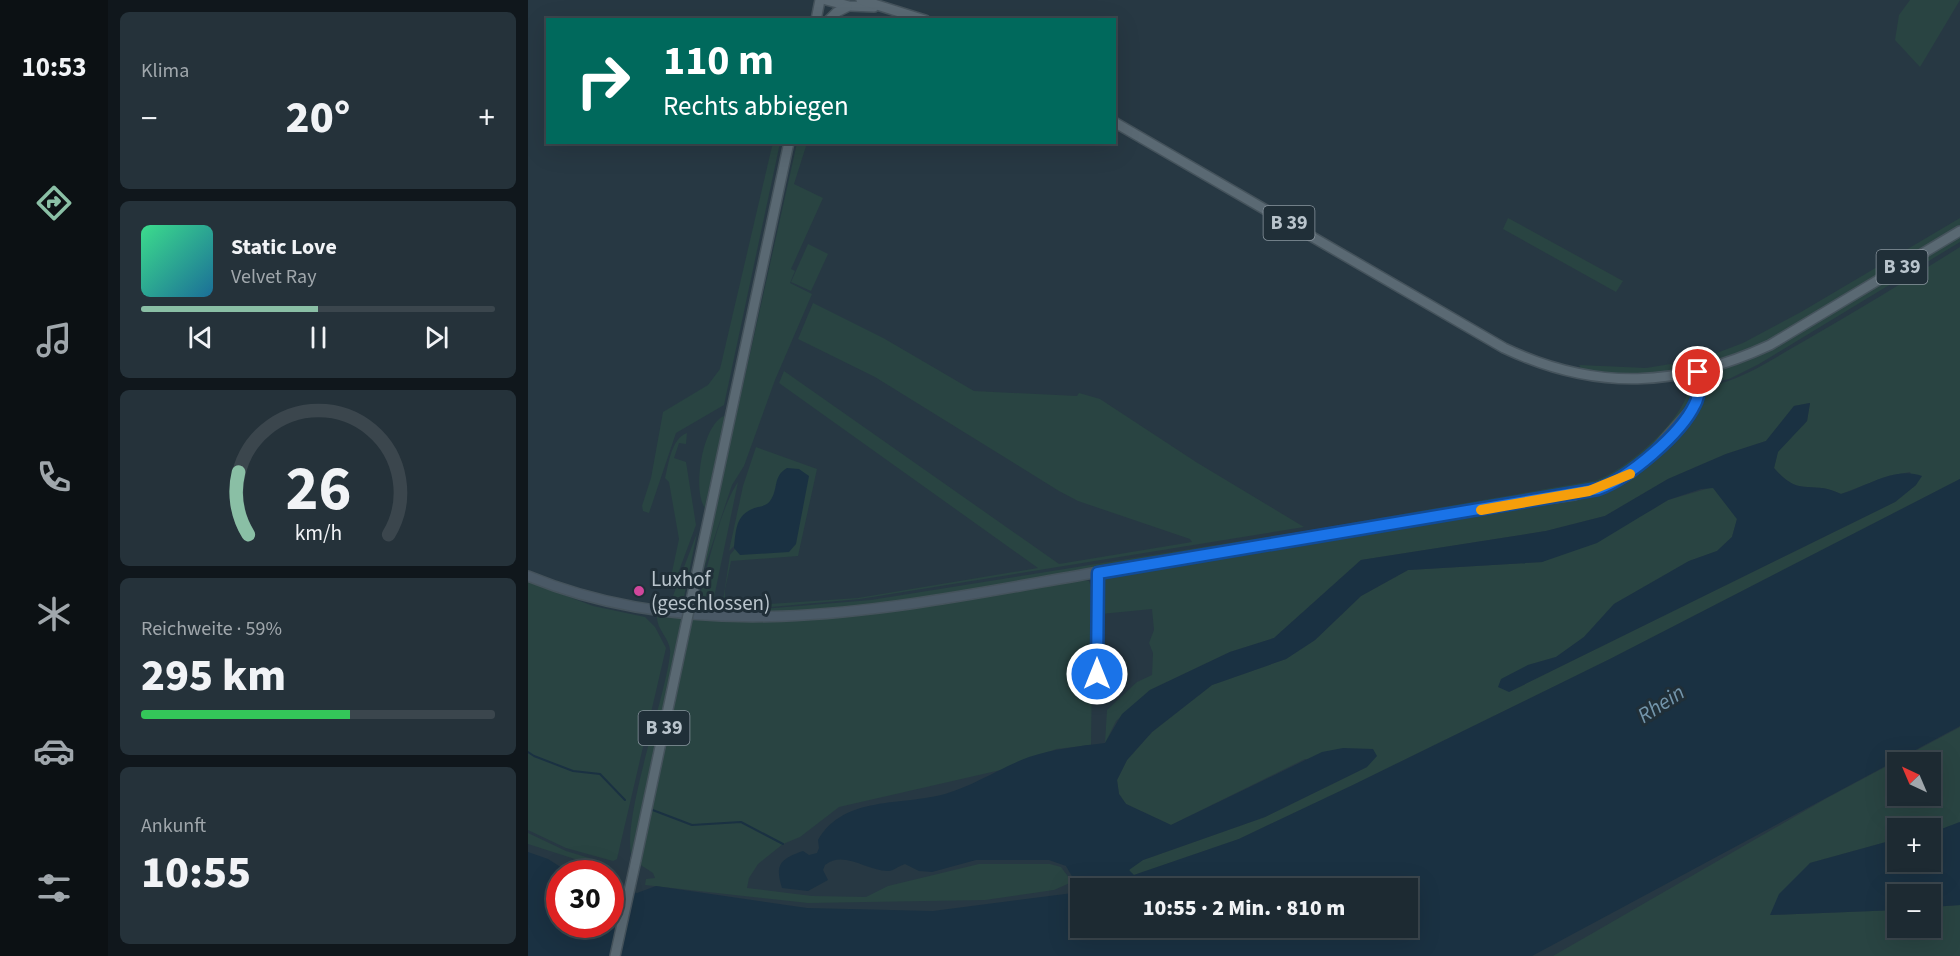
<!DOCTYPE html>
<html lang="de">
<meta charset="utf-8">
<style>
body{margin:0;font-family:"Source Sans 3",sans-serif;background:#25323a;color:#f1f3f6;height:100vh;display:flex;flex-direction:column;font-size:22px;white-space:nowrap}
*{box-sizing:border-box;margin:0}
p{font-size:20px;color:#a0a7ac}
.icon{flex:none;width:33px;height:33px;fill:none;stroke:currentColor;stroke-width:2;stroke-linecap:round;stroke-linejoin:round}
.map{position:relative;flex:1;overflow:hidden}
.sheet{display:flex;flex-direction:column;gap:12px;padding:12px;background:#10171c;width:420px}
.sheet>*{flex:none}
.hud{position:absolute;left:18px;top:18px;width:570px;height:126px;border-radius:0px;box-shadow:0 6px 24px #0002,0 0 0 2px #3b464d;background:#00695c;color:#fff;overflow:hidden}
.needle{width:39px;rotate:316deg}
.buttons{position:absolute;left:1359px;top:752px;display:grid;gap:12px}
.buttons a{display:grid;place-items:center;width:54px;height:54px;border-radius:0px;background:#1d2a32;box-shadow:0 6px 24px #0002,0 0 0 2px #3b464d;font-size:30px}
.speed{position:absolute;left:18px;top:860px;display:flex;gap:12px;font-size:30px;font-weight:700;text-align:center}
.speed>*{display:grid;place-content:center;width:78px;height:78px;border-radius:50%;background:#1d2a32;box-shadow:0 6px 24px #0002,0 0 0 2px #3b464d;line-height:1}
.speed .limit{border:9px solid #d22;background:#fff;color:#111}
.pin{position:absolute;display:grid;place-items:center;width:51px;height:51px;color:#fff;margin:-26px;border:3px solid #fff;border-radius:50%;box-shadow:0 2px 6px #0007}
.me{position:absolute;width:66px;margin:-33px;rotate:0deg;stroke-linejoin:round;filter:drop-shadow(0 0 4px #0008)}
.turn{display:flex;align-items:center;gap:21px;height:126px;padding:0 18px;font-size:27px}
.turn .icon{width:78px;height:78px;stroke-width:2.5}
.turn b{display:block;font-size:42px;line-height:51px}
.big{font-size:45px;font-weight:800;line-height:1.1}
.sheet .card{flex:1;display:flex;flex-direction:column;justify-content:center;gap:9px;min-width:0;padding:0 21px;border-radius:9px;background:#25323a}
.sheet .dial{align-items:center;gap:0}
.dial svg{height:156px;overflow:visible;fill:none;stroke:#3b464d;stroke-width:7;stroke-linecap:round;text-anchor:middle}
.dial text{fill:#f1f3f6;stroke:none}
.song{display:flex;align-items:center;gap:18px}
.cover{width:72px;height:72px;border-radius:9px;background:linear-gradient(135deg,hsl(150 70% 55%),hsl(200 70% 35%))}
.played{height:6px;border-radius:3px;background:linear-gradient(90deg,#8abfa5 50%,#3b464d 50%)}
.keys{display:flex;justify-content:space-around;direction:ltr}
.heat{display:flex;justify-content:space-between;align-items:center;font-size:33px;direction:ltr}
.charge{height:9px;border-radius:4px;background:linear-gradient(90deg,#34c759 59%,#3b464d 0)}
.trip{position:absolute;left:542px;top:878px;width:348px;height:60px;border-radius:0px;background:#1d2a32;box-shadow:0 6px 24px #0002,0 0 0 2px #3b464d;font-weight:800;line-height:60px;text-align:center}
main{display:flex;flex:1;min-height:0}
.tab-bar{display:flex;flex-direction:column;width:108px;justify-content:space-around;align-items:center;background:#0c1114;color:#a0a7ac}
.tab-bar .icon{width:42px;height:42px}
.tab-bar .selected{color:#8abfa5}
.tab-bar b{font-size:27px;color:#f1f3f6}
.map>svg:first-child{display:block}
.green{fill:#294442;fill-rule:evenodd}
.water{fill:#1a3142;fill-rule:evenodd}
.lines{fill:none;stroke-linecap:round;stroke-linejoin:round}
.stream{stroke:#1a3142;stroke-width:2}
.street-casing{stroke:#45535c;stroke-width:9}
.secondary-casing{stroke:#45535c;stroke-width:12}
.primary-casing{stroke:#45535c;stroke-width:12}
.street{stroke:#3c4953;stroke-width:6}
.secondary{stroke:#4a5966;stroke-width:9}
.primary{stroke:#5a6973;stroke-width:9}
.primary-bridge-casing{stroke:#45535c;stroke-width:12;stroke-linecap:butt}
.primary-bridge{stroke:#5a6973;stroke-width:9}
.route-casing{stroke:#114b97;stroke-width:15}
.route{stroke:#1a73e8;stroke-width:10}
.slow{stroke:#f59e0b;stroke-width:10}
.hotel-dot{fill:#d1479c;stroke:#202f38;stroke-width:2}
.labels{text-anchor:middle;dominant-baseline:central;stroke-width:6;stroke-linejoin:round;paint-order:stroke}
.shield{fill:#202f38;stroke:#8b97a0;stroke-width:1.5}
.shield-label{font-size:20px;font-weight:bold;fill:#b9c4cc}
.poi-label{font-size:21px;fill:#b9c4cc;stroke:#202f38;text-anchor:start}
.water-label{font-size:22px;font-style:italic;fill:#7395ab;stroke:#202f38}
</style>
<main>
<nav class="tab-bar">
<b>10:53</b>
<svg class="icon selected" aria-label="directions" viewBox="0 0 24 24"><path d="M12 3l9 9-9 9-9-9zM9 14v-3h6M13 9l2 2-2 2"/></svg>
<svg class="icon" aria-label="music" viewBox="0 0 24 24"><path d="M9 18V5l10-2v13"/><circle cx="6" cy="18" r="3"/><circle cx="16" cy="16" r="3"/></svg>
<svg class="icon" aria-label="phone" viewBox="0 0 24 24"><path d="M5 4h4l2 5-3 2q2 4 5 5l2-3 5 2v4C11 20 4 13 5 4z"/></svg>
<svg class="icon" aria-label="climate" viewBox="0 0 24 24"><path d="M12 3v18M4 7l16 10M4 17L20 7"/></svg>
<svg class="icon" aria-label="car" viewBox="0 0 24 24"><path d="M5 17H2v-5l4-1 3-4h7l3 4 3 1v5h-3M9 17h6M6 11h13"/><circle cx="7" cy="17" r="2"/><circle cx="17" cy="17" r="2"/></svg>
<svg class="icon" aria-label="filters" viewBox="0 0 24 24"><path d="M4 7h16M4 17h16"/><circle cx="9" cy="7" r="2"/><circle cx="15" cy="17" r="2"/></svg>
</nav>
<section class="sheet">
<div class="card"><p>Klima</p>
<div class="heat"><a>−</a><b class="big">20°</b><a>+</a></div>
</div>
<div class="card">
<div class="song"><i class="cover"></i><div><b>Static Love</b><p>Velvet Ray</p></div></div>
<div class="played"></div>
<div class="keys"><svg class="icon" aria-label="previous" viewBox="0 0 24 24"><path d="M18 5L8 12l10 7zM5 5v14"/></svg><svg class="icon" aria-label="pause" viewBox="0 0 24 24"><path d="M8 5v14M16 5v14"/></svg><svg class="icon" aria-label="next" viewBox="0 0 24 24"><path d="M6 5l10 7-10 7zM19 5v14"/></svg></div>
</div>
<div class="card dial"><svg viewBox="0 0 100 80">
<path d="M14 69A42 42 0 1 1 86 69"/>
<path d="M14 69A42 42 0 0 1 9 37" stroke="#8abfa5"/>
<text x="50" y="56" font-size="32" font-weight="700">26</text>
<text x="50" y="72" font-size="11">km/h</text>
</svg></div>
<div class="card"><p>Reichweite · 59%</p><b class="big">295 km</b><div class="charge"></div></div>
<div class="card"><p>Ankunft</p><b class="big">10:55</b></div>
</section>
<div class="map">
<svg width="1432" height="956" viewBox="0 0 1432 956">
<rect width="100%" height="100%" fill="#273843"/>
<g class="green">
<polygon points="1382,0 1432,0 1392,67 1367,40 1371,15"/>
<polygon points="245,142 252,143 196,405 148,433 121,513 115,511 114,506 123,478 135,412 180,385 192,369"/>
<polygon points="269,143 279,143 266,184 295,198 263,269 267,271 262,283 284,294 247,380 216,466 204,485 170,587"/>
<polygon points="980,218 1095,281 1088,292 975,229"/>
<polygon points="1432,218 1432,242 1231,364 1201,379 1179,383 1174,367 1111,375 1054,370 1051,365 1118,368 1173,359 1215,343 1273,312"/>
<polygon points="280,244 300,254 283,291 263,282"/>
<path d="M1432 247V479L1082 659 825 785 711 839 606 875 601 872 602 868 615 860 737 817 839 767 777 759 643 825 598 804 591 794 589 780 599 760 624 732 684 685 758 659 787 640 833 596 880 570 1014 562 1122 511 1140 500 1185 487 1209 519 1204 537 1189 551 1161 561 1086 604 1056 637 1028 657 1000 665 981 692 1367 502 1388 485 1382 472 1360 476 1313 494C1282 479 1272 499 1246 468L1250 451 1279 421 1282 403 1266 406 1238 441 1198 454 1140 479 1077 516 1018 531 833 560 746 638 702 652 622 690 588 721 577 743 579 710 609 682 624 675 625 653 621 643 626 630 624 609 573 614 572 584 578 576 1051 496 1122 461 1170 410 1179 387C1215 380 1246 358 1278 340 1330 310 1381 279 1432 247Z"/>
<polygon points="285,303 357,339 446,391 549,396 551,393 572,399 668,462 776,527 332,599 243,607 194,607 202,555 211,544 208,544 201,551 215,486 228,447 289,469 270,556 203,561 197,589 197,607 330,598 510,568 251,383 256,371 531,564 664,542 662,539 550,501 531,491 347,377 270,339"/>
<path d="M1161 388 1163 401 1160 408 1118 455 1091 477 1056 489 773 536 771 532 1069 480C1099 469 1155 421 1161 388Z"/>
<path d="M196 416 197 417 177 508C164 491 174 425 196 416Z"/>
<path d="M159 433 158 444 151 443 146 458 158 462 168 525 145 587 144 572 151 539 141 482 137 478C141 463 143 439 159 433Z"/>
<path d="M210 482 184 607 169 609C176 578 192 508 210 482Z"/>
<polygon points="169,533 154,607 145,606 145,596"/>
<polygon points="762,533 768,537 336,607 242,614 198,612 343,600"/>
<path d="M551 579 561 581 565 593 563 745 528 749 477 769 311 807 272 837 255 844 230 864 221 878 219 888 284 896 338 897 360 886 451 864H522L533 867 544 882 526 890 457 900 280 903 117 885 118 879 127 878 125 873 105 860C90 829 138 696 142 654 144 640 128 630 129 616L230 621 291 619Z"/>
<polygon points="0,581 65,606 117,617 127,627 138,648 89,859 85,861 38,848 0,830"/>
<path d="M1432 727V822L1403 833 1402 828H1370L1369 839 1282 863 1243 915 1369 910 1370 927H1402L1403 907 1432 905V956H1025L1299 798ZM1370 762H1402V795H1370Z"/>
<polygon points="0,833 38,851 78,863 50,860 0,844"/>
</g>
<g class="water">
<path d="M1282 403 1279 421 1250 452 1246 468C1272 499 1282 479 1313 494 1339 487 1366 466 1394 476L1388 485 1367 502 981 692 970 687 973 679 1000 665 1028 657 1056 637 1086 604 1161 561 1189 551 1204 537 1209 519 1185 488 1173 489 1140 500 1069 543 1014 562 880 570 833 596 787 640 758 659 684 685 624 732 599 760 589 780 591 794 598 804 643 825 794 752 815 748 845 749 849 756 839 767 737 817 615 860 601 870 606 875 711 839 825 785 1082 659 1432 479V726L1004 956H0V852L20 859 42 873H32V924H82L83 889 109 893 128 886 279 908 405 911 545 893 549 885 538 866 521 860H448L404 872 391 871 377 864C370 866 366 871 360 871 338 871 316 850 297 865L295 870 300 880 280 891 254 888C247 866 251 859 275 851L281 855 289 853 291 848 290 840C316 795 374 806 417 794 445 786 474 767 501 757 526 749 551 746 577 743L594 714 622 690 702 652 746 638 833 560 1018 531 1077 516 1140 479 1198 454 1238 441 1266 406ZM552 888H879V927H552Z"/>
<path d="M259 468 271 469 281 476 268 544 261 552 212 555 206 548C208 528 208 513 230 507 235 506 239 505 242 501 251 489 244 477 259 468Z"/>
<polygon points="1432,822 1432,905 1403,907 1402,894 1370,894 1369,910 1242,915 1251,894 1282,863 1369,839 1370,861 1402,861 1403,833"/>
</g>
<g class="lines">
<g class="stream">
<polyline points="0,752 6,756 45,771 72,774 97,800"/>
<polyline points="122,809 164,825 213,822 255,844"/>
</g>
<g class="street-casing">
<polyline id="street" points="569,674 570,573"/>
</g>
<g class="secondary-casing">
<path id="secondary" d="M0 576C186 653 387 603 577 571 733 545 889 517 1046 495L1087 482 1103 473 1122 456 1168 404 1170 372"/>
</g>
<g class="primary-casing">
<g id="primary">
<polyline points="298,0 321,6 346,7"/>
<polyline points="333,0 397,20"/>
<polyline points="288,20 292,0"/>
<polyline points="301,20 309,12 319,7"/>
<path d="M586 122 976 348C1069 392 1151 387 1242 345L1432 231"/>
<polyline points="164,596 261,142"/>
<polyline points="87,956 108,860"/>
</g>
</g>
<use href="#street" class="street"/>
<use href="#secondary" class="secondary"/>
<use href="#primary" class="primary"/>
<g class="primary-bridge-casing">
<polyline id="primary-bridge" points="108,860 164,596"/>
</g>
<use href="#primary-bridge" class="primary-bridge"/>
</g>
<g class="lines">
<g class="route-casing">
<path id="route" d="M569 674 570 573 1070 489C1101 478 1153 434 1167 404 1172 395 1171 383 1170 372"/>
</g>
<use href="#route" class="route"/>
<polyline class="slow" points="953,510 1061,491 1102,474"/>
</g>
<circle class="hotel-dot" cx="111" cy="591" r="6"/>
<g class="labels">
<g class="shield">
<rect x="735.5" y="206" width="51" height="34" rx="4.5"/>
<rect x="1348.5" y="250" width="51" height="34" rx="4.5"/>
<rect x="110.5" y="711" width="51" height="34" rx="4.5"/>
</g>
<g class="shield-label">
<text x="761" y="223">B 39</text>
<text x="1374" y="267">B 39</text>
<text x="136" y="728">B 39</text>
</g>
<g class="poi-label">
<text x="123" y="579">Luxhof<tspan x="123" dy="24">(geschlossen)</tspan></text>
</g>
<g class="water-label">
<text transform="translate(1133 704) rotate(-33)">Rhein</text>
</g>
</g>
</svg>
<div class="buttons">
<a><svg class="needle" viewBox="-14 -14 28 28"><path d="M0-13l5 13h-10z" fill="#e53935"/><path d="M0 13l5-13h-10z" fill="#a0a7ac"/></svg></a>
<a>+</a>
<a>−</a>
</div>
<div class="speed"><div class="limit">30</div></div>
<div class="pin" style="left:1170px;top:372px;background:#d93025"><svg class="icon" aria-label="arrive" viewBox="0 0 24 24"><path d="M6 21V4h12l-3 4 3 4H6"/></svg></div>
<svg class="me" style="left:569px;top:674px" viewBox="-20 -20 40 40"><circle r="17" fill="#1a73e8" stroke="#fff" stroke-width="3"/><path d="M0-11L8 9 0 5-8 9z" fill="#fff"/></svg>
<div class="trip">10:55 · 2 Min. · 810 m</div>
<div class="hud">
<div class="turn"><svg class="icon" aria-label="right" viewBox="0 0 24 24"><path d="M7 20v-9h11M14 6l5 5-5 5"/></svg><div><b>110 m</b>Rechts abbiegen</div></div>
</div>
</div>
</main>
